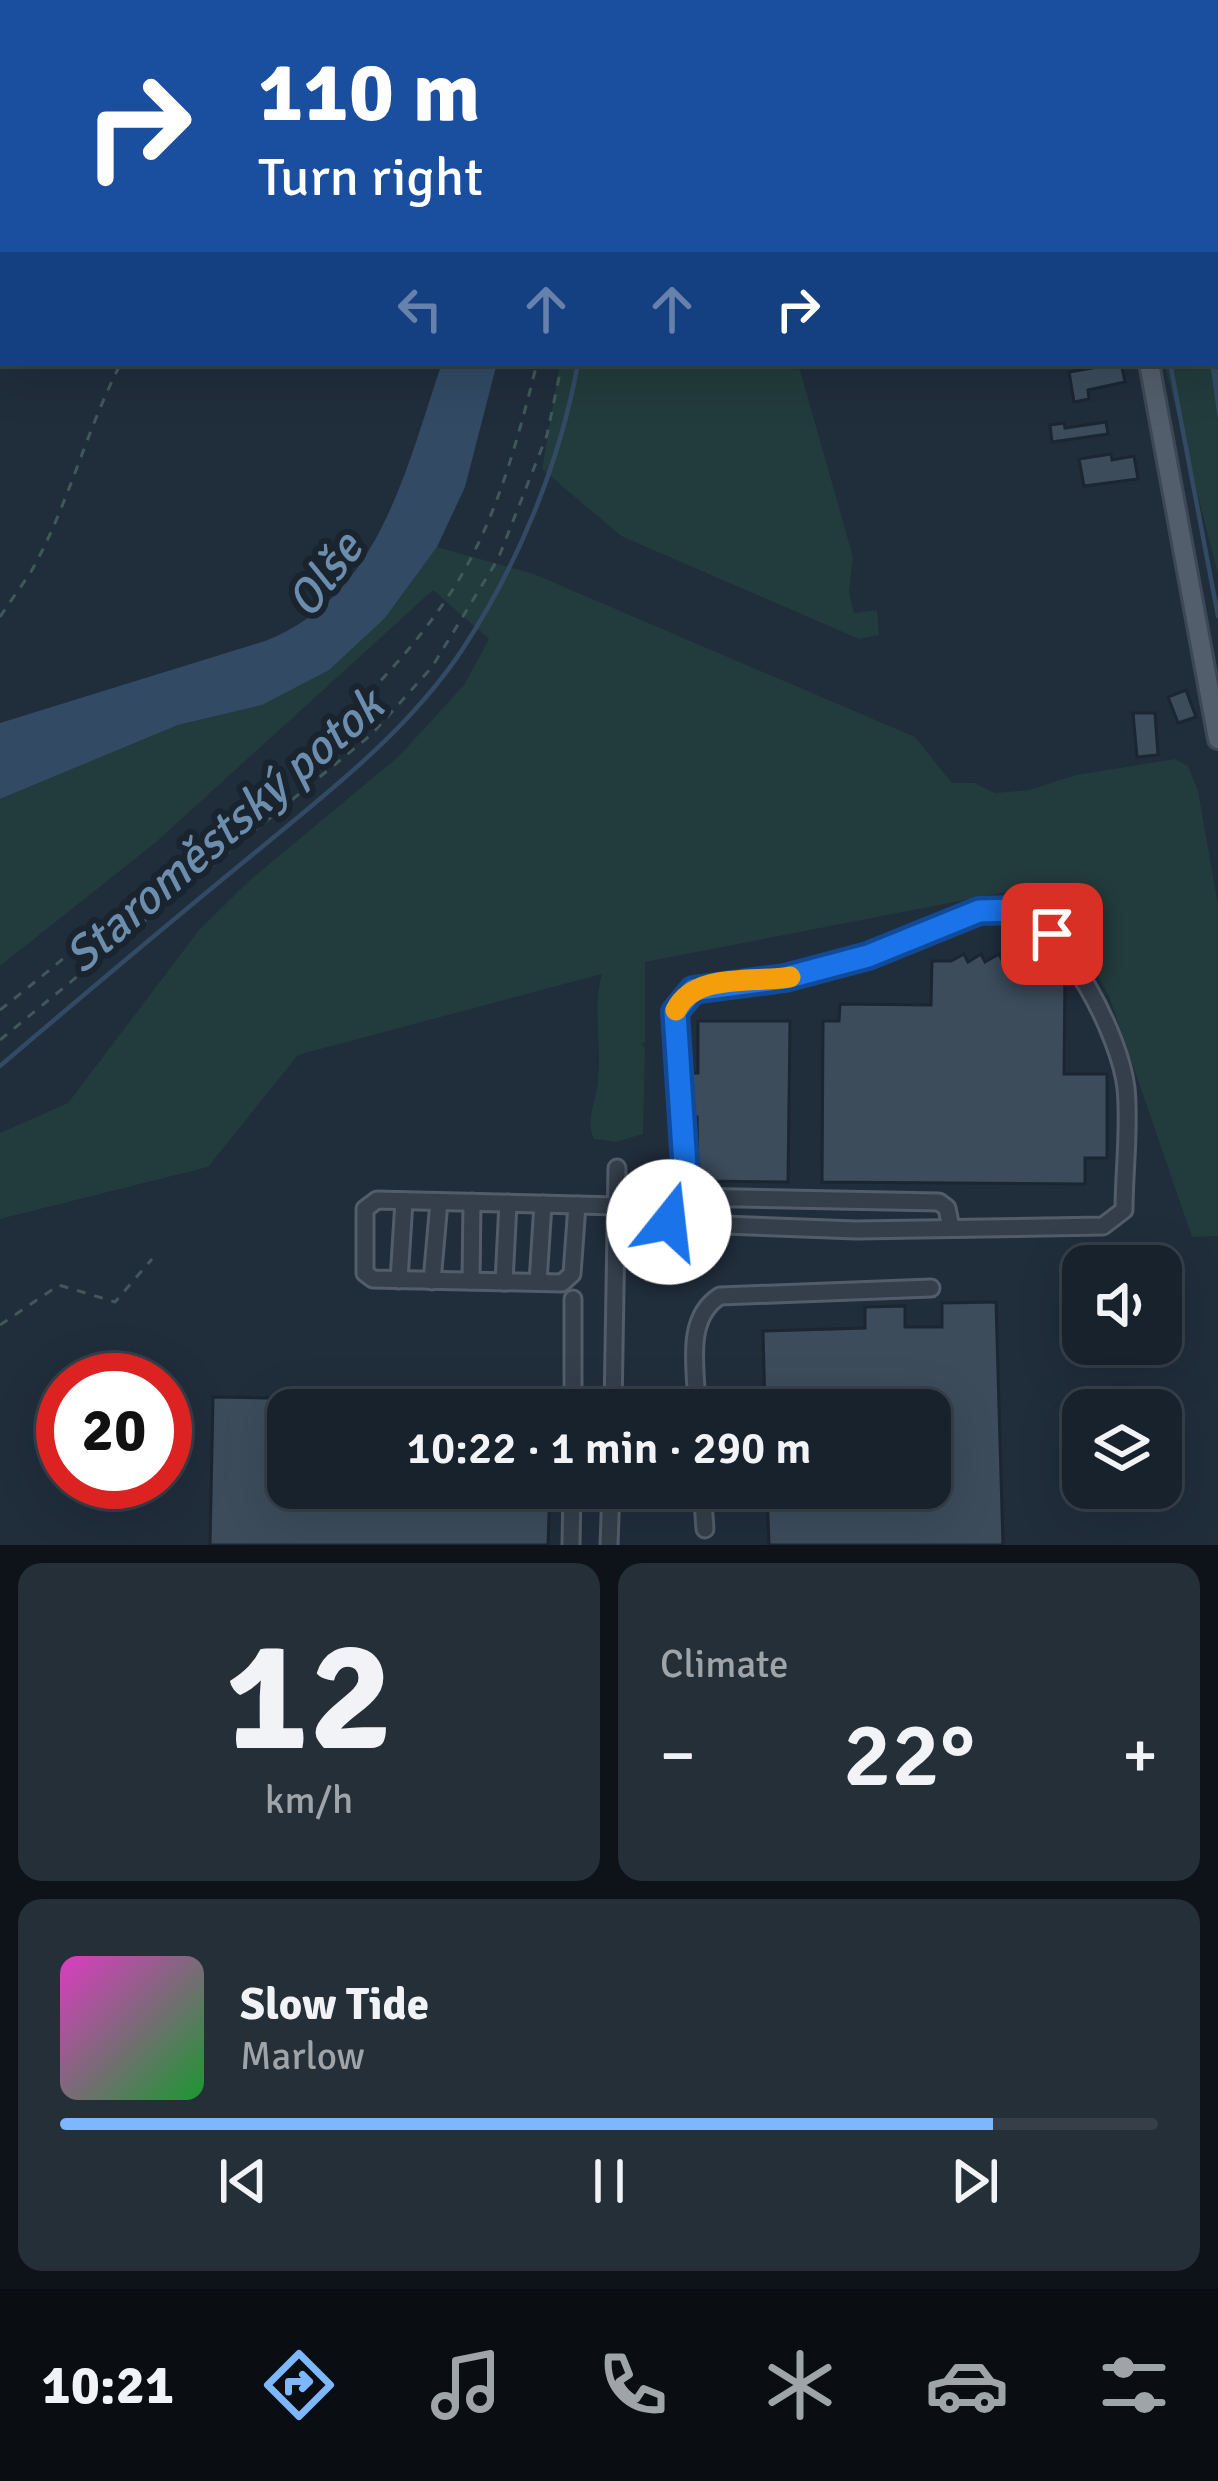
<!DOCTYPE html>
<meta charset="utf-8">
<style>
body{margin:0;font-family:Signika,sans-serif;background:#252f38;color:#f1f3f6;height:100vh;display:flex;flex-direction:column;font-size:45px;white-space:nowrap}
*{box-sizing:border-box;margin:0}
p{font-size:39px;color:#9fa4a9}
.icon{flex:none;width:66px;height:66px;fill:none;stroke:currentColor;stroke-width:2;stroke-linecap:round;stroke-linejoin:round}
.map{position:relative;height:1545px;overflow:hidden}
.sheet{display:flex;flex-direction:column;gap:18px;padding:18px;background:#0d1318;flex:1}
.sheet>*{flex:none}
.banner{position:absolute;left:0px;top:0px;width:1218px;height:366px;box-shadow:0 12px 48px #0002,0 0 0 3px #363f48;background:#1a4fa0;color:#fff;overflow:hidden}
.controls{position:absolute;left:1062px;top:1245px;display:grid;gap:24px}
.controls a{display:grid;place-items:center;width:120px;height:120px;border-radius:24px;background:#18222c;box-shadow:0 12px 48px #0002,0 0 0 3px #363f48;font-size:60px}
.speed{position:absolute;left:36px;top:1353px;display:flex;gap:24px;font-size:60px;font-weight:700;text-align:center}
.speed>*{display:grid;place-content:center;width:156px;height:156px;border-radius:50%;background:#18222c;box-shadow:0 12px 48px #0002,0 0 0 3px #363f48;line-height:1}
.speed .limit{border:18px solid #d22;background:#fff;color:#111}
.pin{position:absolute;display:grid;place-items:center;width:102px;height:102px;color:#fff;margin:-51px;border-radius:24px;box-shadow:0 6px 18px #0006}
.me{position:absolute;width:132px;margin:-66px;rotate:16deg;stroke-linejoin:round;filter:drop-shadow(0 0 9px #0008)}
.turn{display:flex;align-items:center;gap:42px;height:252px;padding:0 60px;font-size:54px}
.turn .icon{width:156px;height:156px;stroke-width:2.5}
.turn b{display:block;font-size:84px;line-height:102px}
.lanes{display:flex;align-items:center;height:114px;padding:0 60px;background:#0003;justify-content:center;gap:60px;direction:ltr}
.lanes .off{opacity:.35}
.big{font-size:90px;font-weight:600;line-height:1.1}
.sheet .card{flex:1;display:flex;flex-direction:column;justify-content:center;gap:18px;min-width:0;padding:0 42px;border-radius:24px;background:#252f38}
.sheet .dial{align-items:center;gap:0}
.dial b{font-size:156px;line-height:1}
.song{display:flex;align-items:center;gap:36px}
.cover{width:144px;height:144px;border-radius:18px;background:linear-gradient(135deg,hsl(310 70% 55%),hsl(130 70% 35%))}
.played{height:12px;border-radius:6px;background:linear-gradient(90deg,#7db8fe 85%,#363f48 85%)}
.keys{display:flex;justify-content:space-around;direction:ltr}
.heat{display:flex;justify-content:space-between;align-items:center;font-size:66px;direction:ltr}
.sheet .tiles{flex:1;display:grid;gap:18px;grid-template-columns:1fr 1fr}
.card:last-child{grid-column:span 2}
.trip{position:absolute;left:267px;top:1389px;width:684px;height:120px;border-radius:24px;background:#18222c;box-shadow:0 12px 48px #0002,0 0 0 3px #363f48;font-weight:600;line-height:120px;text-align:center}
.tab-bar{display:flex;height:192px;justify-content:space-around;align-items:center;background:#0a0e12;color:#9fa4a9}
.tab-bar .icon{width:84px;height:84px}
.tab-bar .current{color:#7db8fe}
.tab-bar b{font-size:54px;color:#f1f3f6}
.map>svg:first-child{display:block}
.green{fill:#223b3c}
.water{fill:#324a64}
.lines{fill:none;stroke-linecap:round;stroke-linejoin:round}
.stream{stroke:#324a64;stroke-width:4.5}
.building{fill:#3c4c5b;stroke:#1b2632;stroke-width:3}
.minor-casing{stroke:#525d69;stroke-width:21}
.major-casing{stroke:#3d4854;stroke-width:24}
.path{stroke:#405859;stroke-width:3;stroke-dasharray:9 9;stroke-linecap:butt}
.minor{stroke:#343f4b;stroke-width:15}
.major{stroke:#525e6b;stroke-width:18}
.route-casing{stroke:#114b97;stroke-width:30}
.route{stroke:#1a73e8;stroke-width:21}
.slow{stroke:#f59e0b;stroke-width:21}
.labels{text-anchor:middle;dominant-baseline:central;stroke-width:12;stroke-linejoin:round;paint-order:stroke}
.water-label{font-size:48px;font-style:italic;fill:#6d8dad;stroke:#19242f}
</style>
<div class="map">
<svg width="1218" height="1545" viewBox="0 0 1218 1545">
<rect width="100%" height="100%" fill="#202d3b"/>
<g class="green">
<polygon points="560,363 798,363 853,557 849,592 854,613 877,610 879,635 859,639 621,536 542,469"/>
<polygon points="1164,363 1210,363 1218,422 1218,574"/>
<path d="M437 547 534 574 915 737 952 783H974L995 793 1029 790 1076 775 1175 759 1188 766 1198 791 1218 905V1236L1192 1237 1109 996 1042 885 645 962V1042L641 1044 645 1047 643 1134 616 1142 594 1139C585 1122 596 1100 598 1081 602 1046 592 1006 602 974L298 1055 208 1167 0 1219V1133L68 1103 199 930 251 879 398 757 464 685 489 639 433 590 155 843 0 966V799L178 725 262 705 385 618Z"/>
</g>
<g class="water">
<polygon points="1169,0 1218,0 1218,422 1210,363 1215,363 1215,3"/>
<path d="M442 363H497L465 487 437 547 385 618 329 670 262 705 178 725 0 799V723L265 641C379 598 406 468 442 363Z"/>
</g>
<g class="lines">
<g class="stream">
<polyline points="1117,0 1117,3"/>
<polyline points="1170,363 1218,616"/>
<path d="M0 1066C81 997 163 928 246 860 322 797 406 734 462 650 518 565 560 463 578 363"/>
</g>
</g>
<g class="building">
<polygon points="1121,363 1125,382 1088,390 1089,399 1074,402 1069,372"/>
<polygon points="1106,422 1108,434 1052,442 1050,425 1064,423 1065,428"/>
<polygon points="1111,454 1112,460 1134,456 1138,479 1084,486 1079,459"/>
<polygon points="1186,690 1196,717 1178,723 1168,697"/>
<polygon points="1133,713 1155,713 1158,755 1137,757"/>
<polygon points="964,954 968,962 981,954 985,962 999,954 1003,962 1056,962 1062,969 1065,974 1064,1074 1107,1074 1107,1158 1085,1158 1085,1184 822,1182 823,1021 839,1021 840,1004 931,1005 932,961 951,961"/>
<polygon points="698,1021 790,1021 788,1182 698,1181 697,1117 694,1117 692,1087 692,1073 698,1073"/>
<polygon points="996,1302 1003,1545 769,1545 767,1488 930,1488 930,1410 765,1410 763,1331 865,1328 865,1307 905,1306 905,1327 942,1327 942,1303"/>
<polygon points="213,1397 319,1399 319,1410 288,1410 288,1488 317,1488 317,1503 521,1507 522,1488 550,1488 548,1545 210,1545"/>
</g>
<g class="lines">
<g class="minor-casing">
<g id="minor">
<polyline points="687,1197 939,1202 947,1208 951,1228"/>
<polygon points="377,1200 577,1205 572,1274 562,1283 373,1279 365,1273 365,1209"/>
<polyline points="577,1205 618,1206"/>
<path d="M618 1221 856 1230 1103 1226 1124 1210C1124 1171 1130 1128 1126 1088 1120 1036 1067 931 1016 911 1004 907 990 910 979 911L868 956 786 978 693 990 675 1012 687 1197 669 1223"/>
<polyline points="399,1280 404,1201"/>
<polyline points="432,1281 439,1202"/>
<polyline points="471,1281 472,1202"/>
<polyline points="504,1282 508,1203"/>
<polyline points="538,1282 543,1204"/>
<polyline points="573,1299 573,1410"/>
<polyline points="613,1409 639,1410"/>
<polyline points="613,1410 617,1168"/>
<path d="M697 1410C697 1372 683 1319 720 1296L931 1288"/>
<polyline points="702,1488 705,1529"/>
<polyline points="571,1545 572,1488"/>
<polyline points="609,1545 611,1488"/>
</g>
</g>
<g class="major-casing">
<g id="major">
<polyline points="1090,0 1091,3"/>
<polyline points="1149,363 1218,739"/>
</g>
</g>
<g class="path">
<polyline points="165,0 166,3"/>
<polyline points="487,0 488,3"/>
<polyline points="509,0 510,3"/>
<path d="M0 617C10 601 22 586 32 570 69 504 86 430 121 363"/>
<path d="M0 1010C72 953 141 892 211 833 300 759 392 685 455 586 497 519 518 439 537 363"/>
<polyline points="0,1040 372,734 432,667 498,559 547,435 562,363"/>
<polyline points="0,1325 59,1285 115,1302 152,1259"/>
</g>
<use href="#minor" class="minor"/>
<use href="#major" class="major"/>
</g>
<g class="lines">
<g class="route-casing">
<polyline id="route" points="669,1222 687,1197 675,1012 693,990 785,978 868,956 979,911 1015,910 1052,934"/>
</g>
<use href="#route" class="route"/>
<path class="slow" d="M676 1010C695 972 755 983 790 977"/>
</g>
<g class="labels">
<g class="water-label">
<text transform="translate(325 575) rotate(-53)">Olše</text>
<text transform="translate(224 831) rotate(-41)">Staroměstský potok</text>
</g>
</g>
</svg>
<div class="controls">
<a><svg class="icon" aria-label="sound" viewBox="0 0 24 24"><path d="M4 9h4l5-4v14l-5-4H4zM17 9q2 3 0 6"/></svg></a>
<a><svg class="icon" aria-label="layers" viewBox="0 0 24 24"><path d="M12 4l9 5-9 5-9-5zM3 14l9 5 9-5"/></svg></a>
</div>
<div class="speed"><div class="limit">20</div></div>
<div class="pin" style="left:1052px;top:934px;background:#d93025"><svg class="icon" aria-label="arrive" viewBox="0 0 24 24"><path d="M6 21V4h12l-3 4 3 4H6"/></svg></div>
<svg class="me" style="left:669px;top:1222px" viewBox="-20 -20 40 40"><circle r="19" fill="#fff"/><path d="M0-13L10 11 0 6-10 11z" fill="#1a73e8"/></svg>
<div class="trip">10:22 · 1 min · 290 m</div>
<div class="banner">
<div class="turn"><svg class="icon" aria-label="right" viewBox="0 0 24 24"><path d="M7 20v-9h11M14 6l5 5-5 5"/></svg><div><b>110 m</b>Turn right</div></div>
<div class="lanes"><svg class="icon off" aria-label="left" viewBox="0 0 24 24"><path d="M17 20v-9H6M10 6l-5 5 5 5"/></svg><svg class="icon off" aria-label="ahead" viewBox="0 0 24 24"><path d="M12 20V5M6 11l6-6 6 6"/></svg><svg class="icon off" aria-label="ahead" viewBox="0 0 24 24"><path d="M12 20V5M6 11l6-6 6 6"/></svg><svg class="icon" aria-label="right" viewBox="0 0 24 24"><path d="M7 20v-9h11M14 6l5 5-5 5"/></svg></div>
</div>
</div>
<section class="sheet">
<div class="tiles">
<div class="card dial"><b>12</b><p>km/h</p></div>
<div class="card"><p>Climate</p>
<div class="heat"><a>−</a><b class="big">22°</b><a>+</a></div>
</div>
<div class="card">
<div class="song"><i class="cover"></i><div><b>Slow Tide</b><p>Marlow</p></div></div>
<div class="played"></div>
<div class="keys"><svg class="icon" aria-label="previous" viewBox="0 0 24 24"><path d="M18 5L8 12l10 7zM5 5v14"/></svg><svg class="icon" aria-label="pause" viewBox="0 0 24 24"><path d="M8 5v14M16 5v14"/></svg><svg class="icon" aria-label="next" viewBox="0 0 24 24"><path d="M6 5l10 7-10 7zM19 5v14"/></svg></div>
</div>
</div>
</section>
<nav class="tab-bar">
<b>10:21</b>
<svg class="icon current" aria-label="directions" viewBox="0 0 24 24"><path d="M12 3l9 9-9 9-9-9zM9 14v-3h6M13 9l2 2-2 2"/></svg>
<svg class="icon" aria-label="music" viewBox="0 0 24 24"><path d="M9 18V5l10-2v13"/><circle cx="6" cy="18" r="3"/><circle cx="16" cy="16" r="3"/></svg>
<svg class="icon" aria-label="phone" viewBox="0 0 24 24"><path d="M5 4h4l2 5-3 2q2 4 5 5l2-3 5 2v4C11 20 4 13 5 4z"/></svg>
<svg class="icon" aria-label="climate" viewBox="0 0 24 24"><path d="M12 3v18M4 7l16 10M4 17L20 7"/></svg>
<svg class="icon" aria-label="car" viewBox="0 0 24 24"><path d="M5 17H2v-5l4-1 3-4h7l3 4 3 1v5h-3M9 17h6M6 11h13"/><circle cx="7" cy="17" r="2"/><circle cx="17" cy="17" r="2"/></svg>
<svg class="icon" aria-label="filters" viewBox="0 0 24 24"><path d="M4 7h16M4 17h16"/><circle cx="9" cy="7" r="2"/><circle cx="15" cy="17" r="2"/></svg>
</nav>
